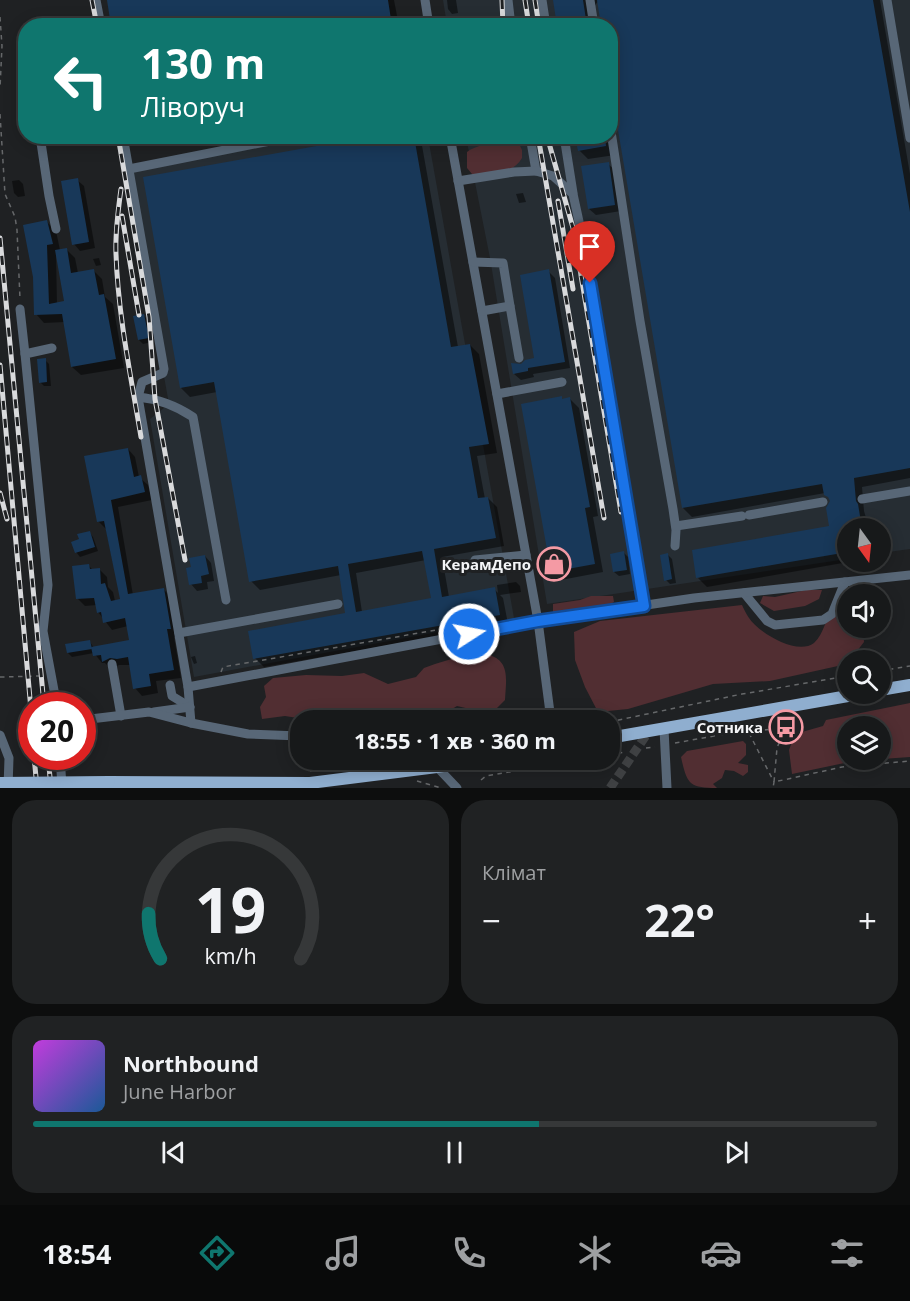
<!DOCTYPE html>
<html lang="uk">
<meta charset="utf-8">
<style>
body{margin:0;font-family:"Open Sans",sans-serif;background:#202223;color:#f1f3f6;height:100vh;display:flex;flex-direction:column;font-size:22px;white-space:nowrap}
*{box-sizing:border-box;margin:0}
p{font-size:20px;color:#9ea0a2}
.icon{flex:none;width:33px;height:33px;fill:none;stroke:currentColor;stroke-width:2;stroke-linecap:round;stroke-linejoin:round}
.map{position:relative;height:788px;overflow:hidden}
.side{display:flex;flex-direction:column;gap:12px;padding:12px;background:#0d0e0e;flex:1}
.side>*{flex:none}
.banner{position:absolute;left:18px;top:18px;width:600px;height:126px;border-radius:24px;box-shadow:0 3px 15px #0003,0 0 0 2px #363839;background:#0f766e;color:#fff;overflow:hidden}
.needle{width:39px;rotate:165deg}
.controls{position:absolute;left:837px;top:518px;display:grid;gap:12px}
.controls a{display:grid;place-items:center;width:54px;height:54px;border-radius:50%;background:#17191a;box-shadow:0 3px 15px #0003,0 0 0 2px #363839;font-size:30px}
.speed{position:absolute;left:18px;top:692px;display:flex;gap:12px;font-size:30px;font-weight:700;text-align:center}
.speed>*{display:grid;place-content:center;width:78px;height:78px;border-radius:50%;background:#17191a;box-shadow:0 3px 15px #0003,0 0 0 2px #363839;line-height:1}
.speed .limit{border:9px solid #d22;background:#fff;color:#111}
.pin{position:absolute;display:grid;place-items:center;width:51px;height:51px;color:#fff;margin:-62px -26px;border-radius:50% 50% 50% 0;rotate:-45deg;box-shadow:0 0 6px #0007}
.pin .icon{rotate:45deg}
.me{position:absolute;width:66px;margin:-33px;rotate:79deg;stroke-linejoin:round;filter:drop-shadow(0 0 4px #0008)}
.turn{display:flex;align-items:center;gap:21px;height:126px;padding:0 24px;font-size:27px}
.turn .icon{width:78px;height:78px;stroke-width:2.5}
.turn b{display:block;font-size:42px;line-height:51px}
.big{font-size:45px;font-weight:700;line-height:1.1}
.side .tile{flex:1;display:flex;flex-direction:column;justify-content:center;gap:9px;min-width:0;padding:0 21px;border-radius:24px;background:#202223}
.side .dial{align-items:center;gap:0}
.dial svg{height:156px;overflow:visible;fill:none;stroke:#363839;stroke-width:7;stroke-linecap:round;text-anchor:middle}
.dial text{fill:#f1f3f6;stroke:none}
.song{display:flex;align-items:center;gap:18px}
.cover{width:72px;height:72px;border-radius:9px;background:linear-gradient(135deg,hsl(290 70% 55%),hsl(210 70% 35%))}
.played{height:6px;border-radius:3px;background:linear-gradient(90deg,#0f766e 60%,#363839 60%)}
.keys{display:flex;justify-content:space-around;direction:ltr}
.heat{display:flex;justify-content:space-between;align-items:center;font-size:33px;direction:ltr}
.side .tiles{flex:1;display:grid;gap:12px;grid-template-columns:1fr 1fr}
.tile:last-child{grid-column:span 2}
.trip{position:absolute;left:290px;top:710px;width:330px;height:60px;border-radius:24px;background:#17191a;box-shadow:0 3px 15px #0003,0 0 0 2px #363839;font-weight:700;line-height:60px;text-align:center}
.tab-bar{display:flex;height:96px;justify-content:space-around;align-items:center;background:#090a0a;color:#9ea0a2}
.tab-bar .icon{width:42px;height:42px}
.tab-bar .current{color:#0f766e}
.tab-bar b{font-size:27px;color:#f1f3f6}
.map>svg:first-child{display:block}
.built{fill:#262d33}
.green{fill:#512e32;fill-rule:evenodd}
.shadow{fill:#0007;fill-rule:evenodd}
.building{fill:#183859;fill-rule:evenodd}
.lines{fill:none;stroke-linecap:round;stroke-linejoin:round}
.minor-tunnel{stroke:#3f4143;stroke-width:9;stroke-dasharray:9 4.5;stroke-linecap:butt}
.path{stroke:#66686a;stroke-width:1.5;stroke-dasharray:4.5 4.5;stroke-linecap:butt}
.minor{stroke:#586777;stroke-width:9}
.major{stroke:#8faecf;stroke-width:12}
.rail-casing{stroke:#d9dadc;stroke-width:5}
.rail{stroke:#1f2123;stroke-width:3;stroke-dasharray:9;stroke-linecap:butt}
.major-bridge{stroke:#8faecf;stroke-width:12}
.route-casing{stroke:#114b97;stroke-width:15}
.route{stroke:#1a73e8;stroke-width:10}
.labels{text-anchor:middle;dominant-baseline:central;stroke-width:6;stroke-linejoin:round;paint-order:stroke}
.poi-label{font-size:15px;font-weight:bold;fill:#f4f5f7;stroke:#1f2123;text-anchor:end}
</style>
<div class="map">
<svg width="910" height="788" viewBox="0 0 910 788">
<rect width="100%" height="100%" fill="#1f2123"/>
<g class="built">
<polygon points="443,0 910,0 910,549 881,553 880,528 848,528 847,559 547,604 490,258 466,137 610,136 610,26 447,25"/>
<polygon points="291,137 428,137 514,618 194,677 150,419 169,404 126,166"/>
</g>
<g class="green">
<path d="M507 137H516L522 150V158C513 174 490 176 472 174L467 168V152C474 146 497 141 507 137Z"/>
<polygon points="806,590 822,590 819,599 805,606 774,611 760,603 763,596 775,597"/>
<path d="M591 596H613L614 602C598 612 571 615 553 612V604L580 600Z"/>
<path d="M847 599 848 627H863L864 642 850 660H848L847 664 770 681 713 684 628 709 598 712 585 687 575 660 574 632 600 621 742 605C744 609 746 614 749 618 759 633 797 656 814 643 825 633 825 617 835 606 838 603 844 601 847 599Z"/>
<path d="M486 654C511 660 506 679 505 700L497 708 487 713 457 706 434 720H422L404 714 353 720H310L285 716 262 719 260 707 266 697 264 686 273 678 306 675 342 676 364 673 388 684 416 677 424 668 435 664 458 657Z"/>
<path d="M910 703V757L854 761 792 774 789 750 795 734 823 726 826 720ZM848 726H880V759H848Z"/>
<path d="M743 741 746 744V755L738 763 748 765V772L743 776 734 771 725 770 722 778 713 784 717 788C689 788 687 784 681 757L687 751Z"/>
</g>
<g class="shadow">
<polygon points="108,0 394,0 399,26 113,26"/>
<polygon points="447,0 456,0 458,13 452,14 448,9"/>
<polygon points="554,0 880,0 910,174 910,478 862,487 864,511 869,528 848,528 848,561 854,561 707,587 698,578 830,527 832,501 825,493 692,517 683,508 619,128 612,131 615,155 588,159 579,150 577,136 610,136 610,26 598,1 592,10 594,26 558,26"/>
<polygon points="55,136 82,136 82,137 59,141"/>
<polygon points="208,136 249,136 214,143"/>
<path d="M380 136H418L421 140 458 347 470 345 479 354 497 453 477 456 485 499 488 498 497 507 504 546 442 557 449 597 494 589 498 593 497 585 516 582 520 586 521 592 500 595 503 598 508 624 264 667 255 658 347 615 341 575 260 590 251 581 217 392 190 397 181 388ZM426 560 433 600 362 612 356 573Z"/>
<polygon points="608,164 615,170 621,211 596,215 589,209"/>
<polygon points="19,180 23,184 25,196 18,197 14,193 12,181"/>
<polygon points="77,180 84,186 95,248 80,251 74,244"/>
<polygon points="523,193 526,202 519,203 516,194"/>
<path d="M47 222 56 231 60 250 66 249 75 258 78 273 93 270 102 279 105 297 113 304 124 368 81 375 72 367 65 322 44 323 36 314ZM57 254 66 302 57 304 56 255Z"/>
<polygon points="600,248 603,256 596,257 593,249"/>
<polygon points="99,258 101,265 96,266 93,259"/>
<polygon points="548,271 555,278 570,368 533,374 534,377 521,380 514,374 536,359"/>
<polygon points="144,316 148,320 152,342 143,344 139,340"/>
<polygon points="45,360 49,364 51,386 44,386 40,382"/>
<polygon points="561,398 563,400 570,399 579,408 598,516 593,517 603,572 561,580 552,571"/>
<polygon points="128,449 135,457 139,477 148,485 152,500 118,507 133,595 163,589 171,597 178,636 174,637 181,678 156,681 158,693 142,696 135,688 131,665 119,665 111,669 105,663 102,663 94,653 72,657 68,653 90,642 94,648 131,642 128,626 112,630 98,612 97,605 85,606 77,598 88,565 93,570 99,569 107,577 108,587 113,592 115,601 121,600 106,529 98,521"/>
<polygon points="89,532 93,537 98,551 80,557 76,552 81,540"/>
<polygon points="624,553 628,557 630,574 619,576 614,572"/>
<polygon points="668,555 672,559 676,583 670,584 666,580"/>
<polygon points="205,556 211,563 214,581 207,582 208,589 197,591 191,584 192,568"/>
<polygon points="195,656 197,663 194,664 191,657"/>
</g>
<g class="building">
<polygon points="107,0 388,0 392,26 111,26"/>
<polygon points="553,0 583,0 587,26 557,26"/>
<polygon points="597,0 873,0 910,212 910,468 854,478 856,501 858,504 862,528 848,528 848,552 696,578 692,550 829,526 826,508 830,501 828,497 824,495 822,484 682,508 617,124 610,99 610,26 601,26"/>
<path d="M372 136H414L451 347 470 344 489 444 469 447 478 498 488 497 496 538 434 549 442 597 495 587 500 615 253 659 248 631 345 613 338 566 249 582 214 382 180 388 143 177ZM422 551 431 598 356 612 348 564Z"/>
<polygon points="575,136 605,136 606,146 578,151"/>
<polygon points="609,162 615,205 588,209 581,166"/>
<polygon points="78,178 89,242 72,245 61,181"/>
<polygon points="47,220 53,244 47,245 49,304 64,301 55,250 67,248 71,273 94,269 99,295 104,294 116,359 71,367 62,314 34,315 33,277 23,225"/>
<polygon points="549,269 565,362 528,368 528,371 513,374 511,363 521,364 525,360 534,358 520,275"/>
<polygon points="144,314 149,338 138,340 133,316"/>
<polygon points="46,358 47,382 39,383 37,359"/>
<polygon points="562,396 562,399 570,397 590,507 585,508 595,564 551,572 521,404"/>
<polygon points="128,448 134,477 141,475 145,492 111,500 128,594 164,588 171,629 167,629 174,670 149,674 151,686 133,689 128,657 117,659 110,658 102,662 101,655 93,656 91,647 129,640 125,618 103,623 101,612 97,613 94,598 76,599 72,566 89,564 90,569 100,568 101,584 105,583 111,601 120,599 104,521 97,522 84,456"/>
<polygon points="90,531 95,547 75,553 71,542 79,539 77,534"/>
<polygon points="624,551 627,570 613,572 610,554"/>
<polygon points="668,553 672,579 664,581 660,555"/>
<polygon points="205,555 209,574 201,576 202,583 189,585 186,568 191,567 189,558"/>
<polygon points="90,640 92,649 67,653 65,644"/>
</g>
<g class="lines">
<polyline class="minor-tunnel" points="610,788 649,731"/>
<g class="path">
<polyline points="0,17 2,46 0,88"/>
<polyline points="0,114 5,194 15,217 17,230 20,299"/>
<polyline points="547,577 556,576 555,571"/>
<polyline points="880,671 910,666"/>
<polyline points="221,672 223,667 494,620"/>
<polyline points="0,677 41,676"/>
<polyline points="609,722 742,694 848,676"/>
<polyline points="749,733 774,782 773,788"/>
<polyline points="675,743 731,733 785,728 777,748 774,782 842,767 910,761"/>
<polyline points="646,748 655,747"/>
<polyline points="609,755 625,752"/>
<polyline points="310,771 389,759"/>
<polyline points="481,780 486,776 584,759"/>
<polyline points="417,781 441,788"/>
</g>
<g class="minor">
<polyline points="96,0 101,26"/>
<polyline points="425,0 429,26"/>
<polyline points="508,0 511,26"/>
<polyline points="542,0 546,26"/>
<polyline points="590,0 594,26"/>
<polyline points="887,0 910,138"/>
<polyline points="610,125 640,321 673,509 676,530 675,546"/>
<polyline points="40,136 49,196 56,229"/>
<polyline points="123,136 164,369 163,373 142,382 138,397 188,687 191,723"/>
<polyline points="450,136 538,621 551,720"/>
<polyline points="530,136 536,171 553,176 573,194 583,240 644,606"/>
<polyline points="564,136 573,193"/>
<polyline points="275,140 294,136"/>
<polyline points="129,169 270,141"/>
<polyline points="458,181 514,172 536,171"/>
<polyline points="473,262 503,263 510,306"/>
<polyline points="20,309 25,354"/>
<polyline points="482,311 510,306 519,358"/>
<polyline points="52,348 25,354 48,585 43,631 56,701 61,705"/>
<polyline points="497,394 562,382"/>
<path d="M138 397C159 399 175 405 193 417L226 600"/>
<polyline points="862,499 910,491"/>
<polyline points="749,515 823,502"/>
<polyline points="676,526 742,516"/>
<polyline points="475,560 526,555"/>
<polyline points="744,593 767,621 775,625 823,620 832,614 845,582"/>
<polyline points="179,633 338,604"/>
<polyline points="112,664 121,716"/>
<polyline points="170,685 172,696 190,707"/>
<polyline points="188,687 538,621 694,598 910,575"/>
<polyline points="154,712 190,707"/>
<polyline points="82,720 149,712 191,723 248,734 300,736"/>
<polyline points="471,720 549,712"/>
<polyline points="664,729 667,788"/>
<polyline points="0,735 9,758 8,788"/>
<polyline points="60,756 62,786"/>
<polyline points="437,767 457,788"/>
</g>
<g class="major">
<polyline points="880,690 910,685"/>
<polyline points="609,738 865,693"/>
<polyline points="109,782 310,783 437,767 487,759"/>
</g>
<g class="rail-casing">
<g id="rail">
<polyline points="92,0 97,26"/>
<polyline points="502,0 503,26"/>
<polyline points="525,0 529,26"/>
<polyline points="535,0 539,26"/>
<polyline points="118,136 149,317 155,399 185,560"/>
<polyline points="538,136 604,518"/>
<polyline points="547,136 573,228 621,512"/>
<path d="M121 189C118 211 115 232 116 254 118 315 131 377 141 437"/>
<polyline points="558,201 573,289"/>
<polyline points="122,216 139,315"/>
<polyline points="0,238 44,705"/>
<polyline points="0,365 32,721"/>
<polyline points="0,493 7,519"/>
<polyline points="34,756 37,788"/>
<polyline points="48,756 51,788"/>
</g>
</g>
<use href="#rail" class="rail"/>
<polyline class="major-bridge" points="0,783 109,782"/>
</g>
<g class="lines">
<g class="route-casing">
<polyline id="route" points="469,634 538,621 644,606 590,283"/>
</g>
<use href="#route" class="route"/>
</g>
<defs>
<g id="shop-ring" transform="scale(1.725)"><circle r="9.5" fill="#1f2123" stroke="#f49aa4" stroke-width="1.5"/><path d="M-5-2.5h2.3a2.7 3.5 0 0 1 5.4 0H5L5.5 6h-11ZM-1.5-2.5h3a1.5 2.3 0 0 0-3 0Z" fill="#f49aa4"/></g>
<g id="bus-ring" transform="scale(1.725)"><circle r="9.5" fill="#1f2123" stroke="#f49aa4" stroke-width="1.5"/><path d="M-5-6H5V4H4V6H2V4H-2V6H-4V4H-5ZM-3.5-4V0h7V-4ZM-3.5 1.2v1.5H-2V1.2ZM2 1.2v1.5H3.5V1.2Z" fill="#f49aa4"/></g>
</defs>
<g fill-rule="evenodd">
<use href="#shop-ring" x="554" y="564"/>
<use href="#bus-ring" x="786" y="727"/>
</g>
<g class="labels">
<g class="poi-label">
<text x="531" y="564">КерамДепо</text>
<text x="763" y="727">Сотника</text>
</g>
</g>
</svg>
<div class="controls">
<a><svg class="needle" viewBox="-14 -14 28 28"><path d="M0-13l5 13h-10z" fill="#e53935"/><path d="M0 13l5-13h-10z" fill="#9ea0a2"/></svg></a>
<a><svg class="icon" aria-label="sound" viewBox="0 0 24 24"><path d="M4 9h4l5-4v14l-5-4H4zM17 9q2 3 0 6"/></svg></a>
<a><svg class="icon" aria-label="search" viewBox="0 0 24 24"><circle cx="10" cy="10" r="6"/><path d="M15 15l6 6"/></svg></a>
<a><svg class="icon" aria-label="layers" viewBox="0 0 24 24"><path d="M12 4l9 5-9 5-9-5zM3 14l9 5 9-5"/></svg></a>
</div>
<div class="speed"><div class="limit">20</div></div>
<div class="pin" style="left:590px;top:283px;background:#d93025"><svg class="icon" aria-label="arrive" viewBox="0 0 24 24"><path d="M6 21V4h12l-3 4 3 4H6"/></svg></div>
<svg class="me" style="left:469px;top:634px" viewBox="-20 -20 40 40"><circle r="17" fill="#1a73e8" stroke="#fff" stroke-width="3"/><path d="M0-11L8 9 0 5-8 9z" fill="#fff"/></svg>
<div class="trip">18:55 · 1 хв · 360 m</div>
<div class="banner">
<div class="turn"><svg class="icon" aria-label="left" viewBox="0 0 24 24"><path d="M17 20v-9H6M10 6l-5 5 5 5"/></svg><div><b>130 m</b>Ліворуч</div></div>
</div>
</div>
<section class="side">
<div class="tiles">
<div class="tile dial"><svg viewBox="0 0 100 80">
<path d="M14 69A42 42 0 1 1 86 69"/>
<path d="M14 69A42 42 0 0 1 8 46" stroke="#0f766e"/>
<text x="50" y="56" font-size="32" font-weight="700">19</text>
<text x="50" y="72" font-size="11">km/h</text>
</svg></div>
<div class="tile"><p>Клімат</p>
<div class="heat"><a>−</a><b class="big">22°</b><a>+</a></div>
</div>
<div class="tile">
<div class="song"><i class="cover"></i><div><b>Northbound</b><p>June Harbor</p></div></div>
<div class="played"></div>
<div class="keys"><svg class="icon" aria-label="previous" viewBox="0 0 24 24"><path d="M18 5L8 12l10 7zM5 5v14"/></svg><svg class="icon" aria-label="pause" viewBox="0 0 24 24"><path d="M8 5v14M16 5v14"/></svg><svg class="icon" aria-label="next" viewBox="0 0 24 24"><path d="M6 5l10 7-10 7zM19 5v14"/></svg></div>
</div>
</div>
</section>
<nav class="tab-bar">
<b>18:54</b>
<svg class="icon current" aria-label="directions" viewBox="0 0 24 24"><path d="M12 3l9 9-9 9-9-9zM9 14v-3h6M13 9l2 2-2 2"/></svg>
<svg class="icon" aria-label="music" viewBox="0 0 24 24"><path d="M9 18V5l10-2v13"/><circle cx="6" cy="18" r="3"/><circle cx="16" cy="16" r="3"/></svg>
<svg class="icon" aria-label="phone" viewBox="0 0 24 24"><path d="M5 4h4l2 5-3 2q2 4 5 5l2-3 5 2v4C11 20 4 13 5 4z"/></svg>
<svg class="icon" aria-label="climate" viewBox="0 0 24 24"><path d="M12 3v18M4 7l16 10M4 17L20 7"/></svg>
<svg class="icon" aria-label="car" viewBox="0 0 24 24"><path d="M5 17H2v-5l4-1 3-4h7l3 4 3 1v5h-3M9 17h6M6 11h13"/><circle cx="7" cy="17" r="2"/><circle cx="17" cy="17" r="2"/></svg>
<svg class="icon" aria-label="filters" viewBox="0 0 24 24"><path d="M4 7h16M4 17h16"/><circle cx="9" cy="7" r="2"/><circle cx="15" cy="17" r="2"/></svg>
</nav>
